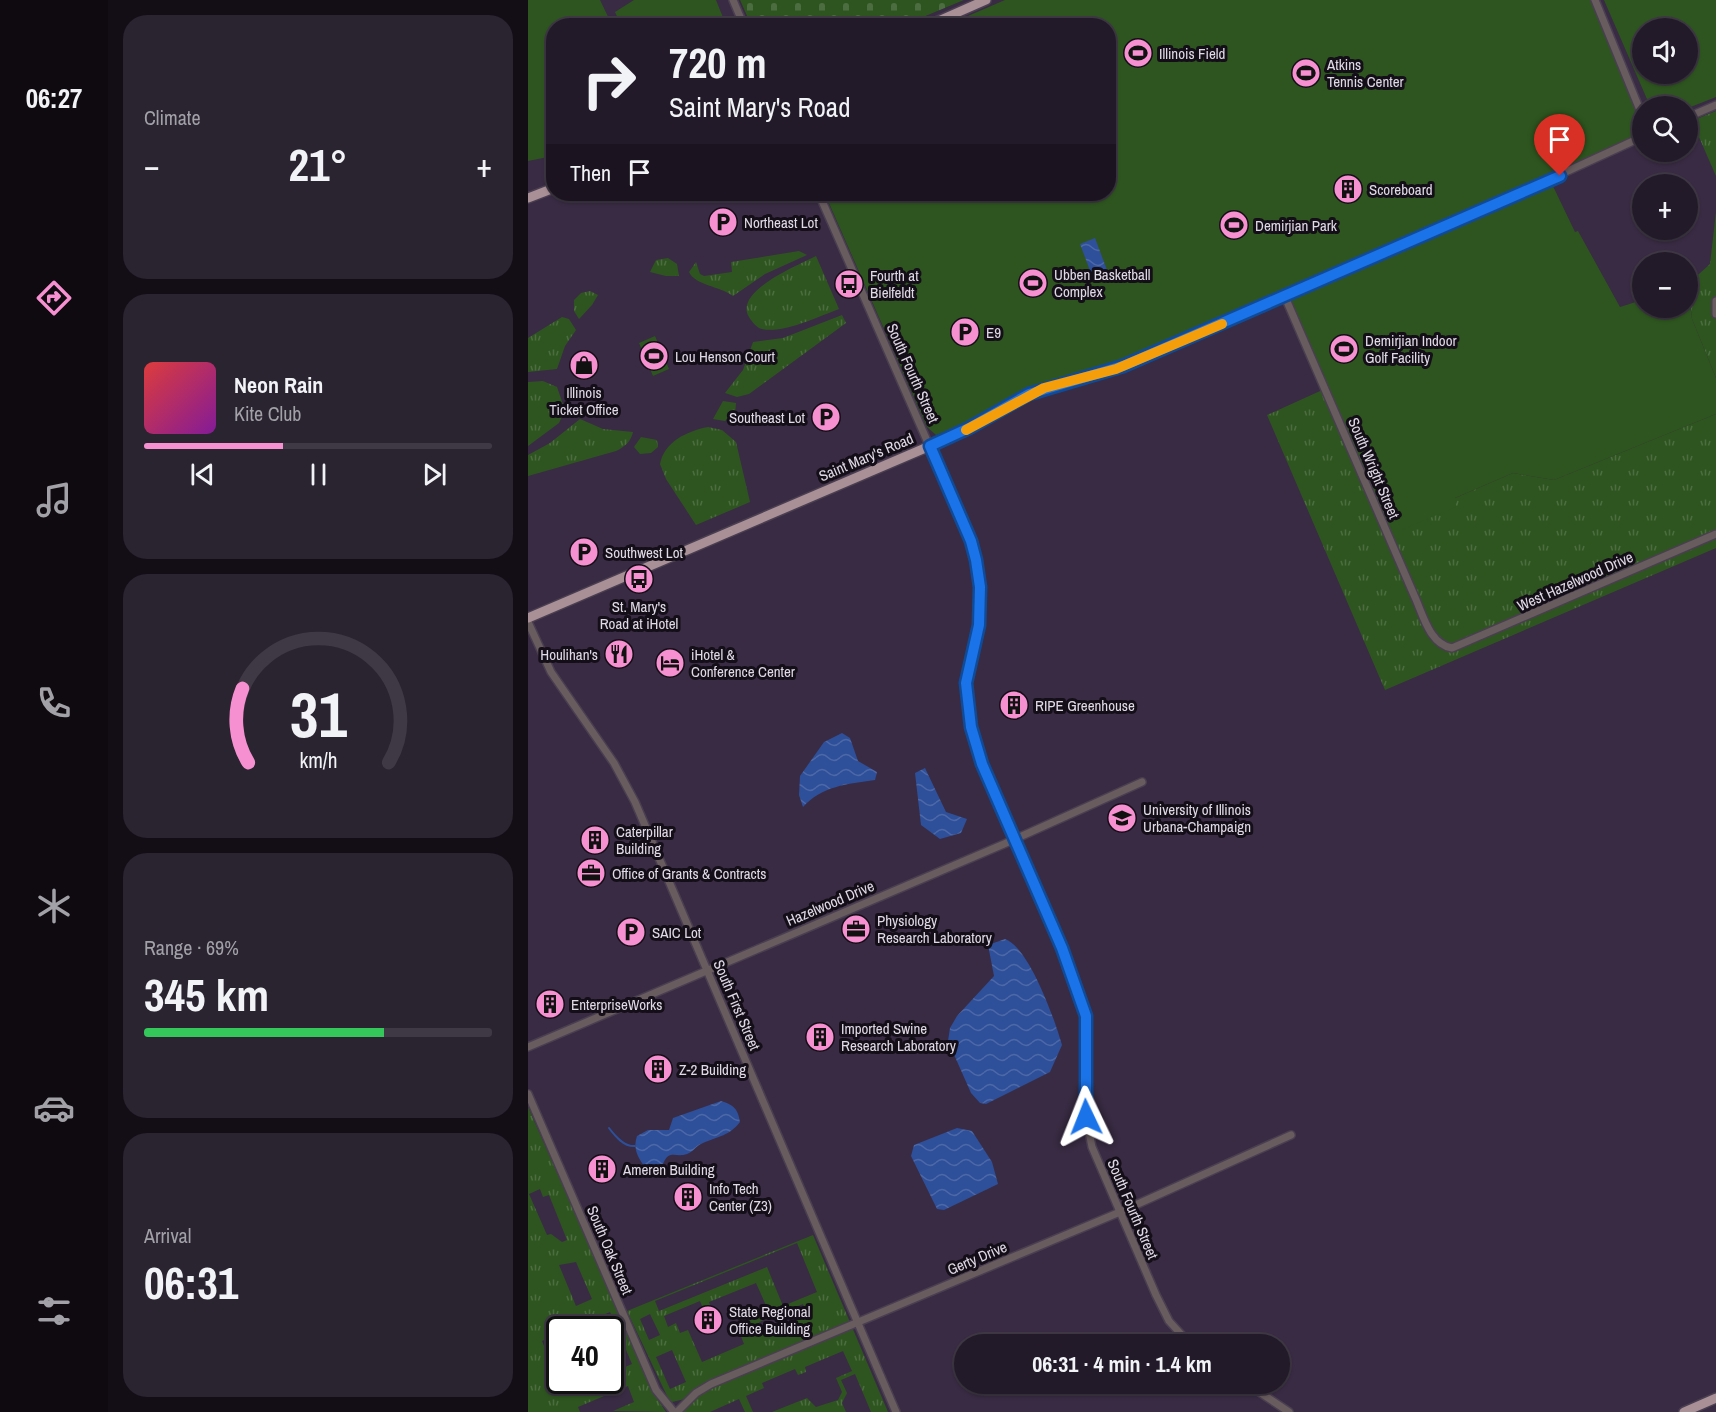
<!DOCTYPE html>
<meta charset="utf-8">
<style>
body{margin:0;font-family:"Archivo Narrow",sans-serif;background:#2a2330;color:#f1f3f6;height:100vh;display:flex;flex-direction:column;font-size:22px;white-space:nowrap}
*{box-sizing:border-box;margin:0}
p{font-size:20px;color:#a2a1a8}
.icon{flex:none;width:33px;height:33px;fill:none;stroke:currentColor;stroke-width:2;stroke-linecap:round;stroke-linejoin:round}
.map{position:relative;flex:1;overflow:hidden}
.panel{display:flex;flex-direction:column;gap:15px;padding:15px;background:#130e16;width:420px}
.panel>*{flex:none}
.banner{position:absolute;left:18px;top:18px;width:570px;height:183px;border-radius:24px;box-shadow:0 2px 4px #0004,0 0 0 2px #3f3845;background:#221a28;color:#f1f3f6;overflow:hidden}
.tools{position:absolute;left:1104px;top:18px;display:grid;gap:12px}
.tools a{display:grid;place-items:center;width:66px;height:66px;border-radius:50%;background:#221a28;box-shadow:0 2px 4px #0004,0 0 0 2px #3f3845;font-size:30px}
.speed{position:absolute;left:18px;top:1316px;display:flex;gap:12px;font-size:30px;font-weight:700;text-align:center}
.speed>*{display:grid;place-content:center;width:78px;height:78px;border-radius:50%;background:#221a28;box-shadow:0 2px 4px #0004,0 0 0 2px #3f3845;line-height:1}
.speed .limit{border:3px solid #111;border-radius:9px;background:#fff;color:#111}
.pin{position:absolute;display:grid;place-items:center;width:51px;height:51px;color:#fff;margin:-62px -26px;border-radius:50% 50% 50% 0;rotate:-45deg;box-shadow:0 0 6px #0007}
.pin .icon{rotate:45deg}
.me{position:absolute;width:66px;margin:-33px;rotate:358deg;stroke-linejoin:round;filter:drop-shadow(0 0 4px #0008)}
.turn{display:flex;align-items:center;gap:21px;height:126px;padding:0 24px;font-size:27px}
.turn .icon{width:78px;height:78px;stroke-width:2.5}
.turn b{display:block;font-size:42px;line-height:51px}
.then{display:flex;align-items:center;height:57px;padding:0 24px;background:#0003;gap:12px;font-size:22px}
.big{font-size:45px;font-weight:800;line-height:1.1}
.panel .widget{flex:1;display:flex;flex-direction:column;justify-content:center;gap:9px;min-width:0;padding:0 21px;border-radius:24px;background:#2a2330}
.panel .dial{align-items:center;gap:0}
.dial svg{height:156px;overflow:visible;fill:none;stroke:#3f3845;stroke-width:7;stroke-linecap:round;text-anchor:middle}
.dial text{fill:#f1f3f6;stroke:none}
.song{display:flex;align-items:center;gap:18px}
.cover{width:72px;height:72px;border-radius:9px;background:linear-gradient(135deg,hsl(0 70% 55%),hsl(290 70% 35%))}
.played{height:6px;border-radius:3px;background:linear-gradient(90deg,#f690d0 40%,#3f3845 40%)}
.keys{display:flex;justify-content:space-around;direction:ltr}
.heat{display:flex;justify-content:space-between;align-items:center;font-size:33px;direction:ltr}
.charge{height:9px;border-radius:4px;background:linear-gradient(90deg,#34c759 69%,#3f3845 0)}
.trip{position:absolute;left:426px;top:1334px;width:336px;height:60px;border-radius:30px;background:#221a28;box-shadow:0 2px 4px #0004,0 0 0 2px #3f3845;font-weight:800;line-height:60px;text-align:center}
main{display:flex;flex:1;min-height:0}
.tabs{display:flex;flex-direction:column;width:108px;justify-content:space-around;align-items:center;background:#0e0a10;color:#a2a1a8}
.tabs .icon{width:42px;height:42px}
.tabs .active{color:#f690d0}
.tabs b{font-size:27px;color:#f1f3f6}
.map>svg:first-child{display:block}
.built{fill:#382b43;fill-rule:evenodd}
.grass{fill:url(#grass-tufts);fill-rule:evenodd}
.cemetery{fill:url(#cemetery-stones)}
.pitch{fill:#2e551f;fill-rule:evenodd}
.water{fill:url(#water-waves)}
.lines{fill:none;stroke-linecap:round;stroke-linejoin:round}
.stream{stroke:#2e4f99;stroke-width:2}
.minor-casing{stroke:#4a3f51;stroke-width:10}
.major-casing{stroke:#4a3f51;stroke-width:12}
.minor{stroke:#695c5f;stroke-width:7}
.major{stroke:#a98f96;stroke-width:9}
.route-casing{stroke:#114b97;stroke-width:15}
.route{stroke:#1a73e8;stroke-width:10}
.slow{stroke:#f59e0b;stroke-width:10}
.labels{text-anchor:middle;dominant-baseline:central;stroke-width:6;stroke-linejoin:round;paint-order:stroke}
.poi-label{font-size:15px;fill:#e0d9e6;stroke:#130e17;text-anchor:start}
.street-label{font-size:15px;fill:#e0d9e6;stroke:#130e17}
</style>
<main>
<nav class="tabs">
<b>06:27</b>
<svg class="icon active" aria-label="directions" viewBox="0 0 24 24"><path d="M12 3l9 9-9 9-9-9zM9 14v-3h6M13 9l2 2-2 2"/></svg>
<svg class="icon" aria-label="music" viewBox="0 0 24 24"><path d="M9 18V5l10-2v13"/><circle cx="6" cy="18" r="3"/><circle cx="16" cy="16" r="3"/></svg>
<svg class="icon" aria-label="phone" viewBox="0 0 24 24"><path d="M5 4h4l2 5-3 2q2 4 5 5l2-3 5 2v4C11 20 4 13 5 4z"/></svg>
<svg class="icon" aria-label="climate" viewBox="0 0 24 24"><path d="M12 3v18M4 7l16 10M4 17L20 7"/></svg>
<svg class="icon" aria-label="car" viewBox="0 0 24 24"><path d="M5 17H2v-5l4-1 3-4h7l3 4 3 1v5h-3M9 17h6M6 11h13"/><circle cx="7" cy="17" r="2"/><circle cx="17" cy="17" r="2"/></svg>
<svg class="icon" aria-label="filters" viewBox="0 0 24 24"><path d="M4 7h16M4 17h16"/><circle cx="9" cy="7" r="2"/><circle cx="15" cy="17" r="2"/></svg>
</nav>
<section class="panel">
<div class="widget"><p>Climate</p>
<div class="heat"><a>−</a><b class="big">21°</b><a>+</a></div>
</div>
<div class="widget">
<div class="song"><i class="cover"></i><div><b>Neon Rain</b><p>Kite Club</p></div></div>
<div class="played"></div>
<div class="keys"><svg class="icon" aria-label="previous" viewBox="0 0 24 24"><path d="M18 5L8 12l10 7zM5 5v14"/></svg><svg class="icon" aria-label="pause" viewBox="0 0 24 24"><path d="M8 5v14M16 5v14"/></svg><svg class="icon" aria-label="next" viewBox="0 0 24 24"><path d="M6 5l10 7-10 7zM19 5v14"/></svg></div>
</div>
<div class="widget dial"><svg viewBox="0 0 100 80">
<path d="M14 69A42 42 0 1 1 86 69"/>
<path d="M14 69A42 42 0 0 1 11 31" stroke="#f690d0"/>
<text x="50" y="56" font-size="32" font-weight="700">31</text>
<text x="50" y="72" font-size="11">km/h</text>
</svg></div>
<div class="widget"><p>Range · 69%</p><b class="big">345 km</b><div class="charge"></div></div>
<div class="widget"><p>Arrival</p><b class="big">06:31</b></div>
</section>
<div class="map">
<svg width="1188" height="1412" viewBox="0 0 1188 1412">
<defs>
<pattern id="grass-tufts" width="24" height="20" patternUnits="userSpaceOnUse" patternTransform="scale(1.5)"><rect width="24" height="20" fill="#2e551f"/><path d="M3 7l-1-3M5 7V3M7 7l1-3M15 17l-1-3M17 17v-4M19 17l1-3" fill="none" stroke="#4c6d40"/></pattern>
<pattern id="cemetery-stones" width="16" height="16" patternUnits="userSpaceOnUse" patternTransform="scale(1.5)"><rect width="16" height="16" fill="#2e551f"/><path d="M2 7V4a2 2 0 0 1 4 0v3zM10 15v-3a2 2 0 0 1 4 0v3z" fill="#4c6d40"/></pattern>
<pattern id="water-waves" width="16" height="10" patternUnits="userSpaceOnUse" patternTransform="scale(1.5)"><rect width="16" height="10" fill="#2e4f99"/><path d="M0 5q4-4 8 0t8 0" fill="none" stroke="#4c68a7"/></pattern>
</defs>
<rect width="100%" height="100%" fill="#2d2235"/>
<path class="built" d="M0 0H212L223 25 26 26V194H580V26L376 25 436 0H1188V1412H0ZM1114 28H1160V74H1114ZM1114 106H1160V152H1114ZM1114 184H1160V230H1114ZM1114 262H1160V308H1114ZM32 1329H82V1380H32ZM436 1344H752V1383H436Z"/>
<g class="grass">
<polygon points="1188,111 1188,176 1164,121"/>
<polygon points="1188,212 1188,378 1164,319 1160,284 1182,264"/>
<path d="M271 251 279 255 237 274 205 296C192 286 168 286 161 272L168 262 172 274 176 276 204 272 203 262Z"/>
<path d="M288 256 311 309C292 316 255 334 234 329 229 328 224 322 221 317 205 291 271 265 288 256Z"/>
<polygon points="140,258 149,264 151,276 138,276 122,272 128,260"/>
<polygon points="62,291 70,295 64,305 51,319 46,311 46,300 53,293"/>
<polygon points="314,315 318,323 221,394 209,397 197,393 215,370 225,342 255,338"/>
<polygon points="34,317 41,319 48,330 37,346 29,369 0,372 0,338"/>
<polygon points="15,381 29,387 37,410 31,423 0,446 0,382"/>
<polygon points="801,387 927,498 985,473 1026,480 1188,414 1188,548 857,690 739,415"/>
<polygon points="195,401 208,403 207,414 197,421 185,419"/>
<path d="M52 419 75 429 105 432C103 441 97 447 88 451L0 476V455L22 443Z"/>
<path d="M180 427 194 430 208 442 222 502 168 525 138 479 132 464C136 442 159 431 180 427Z"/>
<polygon points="113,437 129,440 130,447 123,453 112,454 106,447"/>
<path d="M0 1107 128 1397 138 1412 85 1411 106 1402 100 1386 50 1407 52 1412H0ZM12 1189 15 1197 21 1195 39 1240 34 1242 23 1234 19 1235 1 1194ZM48 1262 64 1299 48 1306 31 1265ZM82 1312 104 1364 83 1373 82 1380H66L36 1393 14 1341 32 1333V1329H41Z"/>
<path d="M285 1235 360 1412H343L327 1374 313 1380 319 1393 314 1403 318 1412H244L279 1398 288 1407 310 1400 314 1392 308 1378 324 1371 315 1351 277 1367 278 1372 270 1375 267 1369 234 1383 236 1388 218 1396 225 1412H217L211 1399 182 1412H153L161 1398 144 1402 140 1398 99 1311ZM269 1243 289 1292 255 1306 239 1267 131 1311 127 1301ZM228 1283 241 1312 209 1326 216 1344 174 1362 160 1330 152 1333 148 1323 140 1327 136 1316 172 1301 176 1311 183 1308 181 1302ZM275 1304 279 1315 235 1333 231 1322ZM122 1314 132 1335 121 1340 112 1319ZM144 1350 158 1382 142 1389 128 1357Z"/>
</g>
<polygon class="cemetery" points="212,0 436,0 376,25 223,25"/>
<g class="pitch">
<polygon points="0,0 72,0 84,25 26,26 25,156 0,161"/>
<polygon points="106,0 188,0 198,25 93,25 87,12"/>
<polygon points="477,0 1064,0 1114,121 1114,134 973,199 643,343 569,372 502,390 446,421 408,435 399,427 297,194 580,194 580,26 419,25"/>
<path d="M1076 0H1188V97L1160 108 1122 106ZM1114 28H1160V74H1114Z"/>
<polygon points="1024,184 1047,232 1050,231 1092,307 1114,300 1114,308 1160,308 1160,291 1164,319 1188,378 1188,414 1026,480 985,473 927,498 928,507 866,533 763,303 764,299"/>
<polygon points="127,336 141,369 125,376 111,343"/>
</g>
<g class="water">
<polygon points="567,238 579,270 564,276 552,244"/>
<path d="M314 733 322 738 330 761 349 772 347 780C319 784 294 786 275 807L271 795 272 776 296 742Z"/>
<polygon points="397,768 418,812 439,819 433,833 412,839 393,825 387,773"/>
<path d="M477 939C501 947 527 1020 534 1045L522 1072 458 1104 452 1103 443 1093 420 1041 422 1028 429 1016 466 976 460 945Z"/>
<path d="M193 1101C206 1105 210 1109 212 1122 201 1136 191 1136 175 1143 169 1145 165 1152 159 1154 148 1158 141 1149 135 1164L126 1168 116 1166C109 1156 105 1148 109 1136L120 1130H141L145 1118Z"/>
<polygon points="429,1128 444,1131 464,1162 470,1184 416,1210 409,1209 383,1156 386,1145"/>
</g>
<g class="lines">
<path class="stream" d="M81 1128C87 1136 96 1147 107 1146"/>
<g class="minor-casing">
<g id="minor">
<polyline points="205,0 216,26"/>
<polyline points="1067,0 1114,115"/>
<polyline points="1160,117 1188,105"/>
<polyline points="291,194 443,541 452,587 451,625 438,683 443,727 454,763 534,948 558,1016 558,1117 564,1147 628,1295 641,1321 662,1344"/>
<path d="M757 297 886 595C895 614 901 644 924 648L1188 534"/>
<polyline points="1188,301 1188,314"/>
<polyline points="402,446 441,428 501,394 595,366 900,235 1114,137"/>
<polyline points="0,622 23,672 86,763 107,802 368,1412"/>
<polyline points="0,1047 476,844 614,782"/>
<polyline points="0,1094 128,1390 146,1412"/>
<polyline points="718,1383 761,1412"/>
<polyline points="149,1412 168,1393 183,1384 592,1212 763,1135"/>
</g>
</g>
<g class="major-casing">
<g id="major">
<polyline points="399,26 458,0"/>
<polyline points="0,198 26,188"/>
<polyline points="0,618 402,446"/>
<polyline points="1156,1412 1188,1398"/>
</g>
</g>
<use href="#minor" class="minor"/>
<use href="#major" class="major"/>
</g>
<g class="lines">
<g class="route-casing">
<polyline id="route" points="558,1117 558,1016 534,948 454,764 443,727 438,683 451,625 452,587 448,560 443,541 402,446 441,428 501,394 595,366 1032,176"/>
</g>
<use href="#route" class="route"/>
<polyline class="slow" points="438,430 516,388 588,369 694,324"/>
</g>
<defs>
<g id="stadium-disc" transform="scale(1.5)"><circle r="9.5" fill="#f690d0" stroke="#130e17"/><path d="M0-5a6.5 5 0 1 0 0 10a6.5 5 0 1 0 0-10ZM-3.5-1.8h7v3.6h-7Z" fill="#111"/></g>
<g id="building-disc" transform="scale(1.5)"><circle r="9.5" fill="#f690d0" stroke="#130e17"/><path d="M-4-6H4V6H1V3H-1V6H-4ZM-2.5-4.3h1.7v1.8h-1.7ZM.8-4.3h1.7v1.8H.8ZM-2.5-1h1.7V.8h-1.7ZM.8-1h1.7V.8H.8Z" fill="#111"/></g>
<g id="parking-disc" transform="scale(1.5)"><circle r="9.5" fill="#f690d0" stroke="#130e17"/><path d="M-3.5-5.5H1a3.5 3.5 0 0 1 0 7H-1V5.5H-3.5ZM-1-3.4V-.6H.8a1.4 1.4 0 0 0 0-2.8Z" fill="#111"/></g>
<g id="bus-disc" transform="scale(1.5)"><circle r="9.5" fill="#f690d0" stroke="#130e17"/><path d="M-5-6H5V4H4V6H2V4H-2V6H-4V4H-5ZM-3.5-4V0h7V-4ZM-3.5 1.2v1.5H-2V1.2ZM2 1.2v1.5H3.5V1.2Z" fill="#111"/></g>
<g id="shop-disc" transform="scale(1.5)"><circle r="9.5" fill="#f690d0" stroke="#130e17"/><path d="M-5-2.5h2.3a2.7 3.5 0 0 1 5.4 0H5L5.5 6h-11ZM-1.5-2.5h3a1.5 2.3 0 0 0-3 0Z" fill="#111"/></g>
<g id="restaurant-disc" transform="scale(1.5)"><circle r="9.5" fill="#f690d0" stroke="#130e17"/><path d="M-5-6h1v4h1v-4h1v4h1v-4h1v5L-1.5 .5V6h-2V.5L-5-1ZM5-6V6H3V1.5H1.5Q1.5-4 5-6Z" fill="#111"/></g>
<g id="hotel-disc" transform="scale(1.5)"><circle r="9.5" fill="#f690d0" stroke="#130e17"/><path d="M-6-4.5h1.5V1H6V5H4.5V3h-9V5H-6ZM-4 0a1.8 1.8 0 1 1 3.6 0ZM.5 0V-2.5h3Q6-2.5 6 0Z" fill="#111"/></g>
<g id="university-disc" transform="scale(1.5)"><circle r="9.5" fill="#f690d0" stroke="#130e17"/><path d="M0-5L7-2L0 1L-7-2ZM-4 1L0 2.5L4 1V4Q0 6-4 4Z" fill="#111"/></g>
<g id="office-disc" transform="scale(1.5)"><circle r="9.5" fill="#f690d0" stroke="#130e17"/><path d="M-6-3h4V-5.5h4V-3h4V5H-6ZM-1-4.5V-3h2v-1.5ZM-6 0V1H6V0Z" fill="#111"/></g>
</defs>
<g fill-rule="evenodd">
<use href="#stadium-disc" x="610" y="53"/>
<use href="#stadium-disc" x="778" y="73"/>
<use href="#building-disc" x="820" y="189"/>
<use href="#parking-disc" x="195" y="222"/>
<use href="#stadium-disc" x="706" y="225"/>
<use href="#stadium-disc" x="505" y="283"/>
<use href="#bus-disc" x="321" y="284"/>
<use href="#parking-disc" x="437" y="332"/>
<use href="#stadium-disc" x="816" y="349"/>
<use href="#stadium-disc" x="126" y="356"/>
<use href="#shop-disc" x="56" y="365"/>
<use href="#parking-disc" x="298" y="417"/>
<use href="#parking-disc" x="56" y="552"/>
<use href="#bus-disc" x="111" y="579"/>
<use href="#restaurant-disc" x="91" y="654"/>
<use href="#hotel-disc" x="142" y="663"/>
<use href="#building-disc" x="486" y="705"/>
<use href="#university-disc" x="594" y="818"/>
<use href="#building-disc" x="67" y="840"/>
<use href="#office-disc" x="63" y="873"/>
<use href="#office-disc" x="328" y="929"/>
<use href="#parking-disc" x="103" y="932"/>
<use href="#building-disc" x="22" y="1004"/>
<use href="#building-disc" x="292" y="1037"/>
<use href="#building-disc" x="130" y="1069"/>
<use href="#building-disc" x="74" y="1169"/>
<use href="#building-disc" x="160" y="1197"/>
<use href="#building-disc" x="180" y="1320"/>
</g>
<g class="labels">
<g class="poi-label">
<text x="631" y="53">Illinois Field</text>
<text x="799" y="64">Atkins<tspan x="799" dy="17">Tennis Center</tspan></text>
<text x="841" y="189">Scoreboard</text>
<text x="216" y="222">Northeast Lot</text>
<text x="727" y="225">Demirjian Park</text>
<text x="526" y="274">Ubben Basketball<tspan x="526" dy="17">Complex</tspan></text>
<text x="342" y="275">Fourth at<tspan x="342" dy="17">Bielfeldt</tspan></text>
<text x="458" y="332">E9</text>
<text x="837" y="340">Demirjian Indoor<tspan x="837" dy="17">Golf Facility</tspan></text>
<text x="147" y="356">Lou Henson Court</text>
<text x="56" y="392" text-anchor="middle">Illinois<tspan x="56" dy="17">Ticket Office</tspan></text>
<text x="277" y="417" text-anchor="end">Southeast Lot</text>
<text x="77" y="552">Southwest Lot</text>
<text x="111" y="606" text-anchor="middle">St. Mary's<tspan x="111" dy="17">Road at iHotel</tspan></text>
<text x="70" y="654" text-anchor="end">Houlihan's</text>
<text x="163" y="654">iHotel &amp;<tspan x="163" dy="17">Conference Center</tspan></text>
<text x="507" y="705">RIPE Greenhouse</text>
<text x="615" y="809">University of Illinois<tspan x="615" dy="17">Urbana-Champaign</tspan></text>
<text x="88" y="831">Caterpillar<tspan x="88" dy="17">Building</tspan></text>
<text x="84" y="873">Office of Grants &amp; Contracts</text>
<text x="349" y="920">Physiology<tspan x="349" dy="17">Research Laboratory</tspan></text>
<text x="124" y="932">SAIC Lot</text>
<text x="43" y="1004">EnterpriseWorks</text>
<text x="313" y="1028">Imported Swine<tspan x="313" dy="17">Research Laboratory</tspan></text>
<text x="151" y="1069">Z-2 Building</text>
<text x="95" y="1169">Ameren Building</text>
<text x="181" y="1188">Info Tech<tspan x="181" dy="17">Center (Z3)</tspan></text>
<text x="201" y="1311">State Regional<tspan x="201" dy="17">Office Building</tspan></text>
</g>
<g class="street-label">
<text transform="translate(385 373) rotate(66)">South Fourth Street</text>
<text transform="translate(338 457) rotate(-23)">Saint Mary's Road</text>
<text transform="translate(846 468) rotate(67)">South Wright Street</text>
<text transform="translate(1047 581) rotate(-24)">West Hazelwood Drive</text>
<text transform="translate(302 903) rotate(-23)">Hazelwood Drive</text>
<text transform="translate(209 1005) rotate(67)">South First Street</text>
<text transform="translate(605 1209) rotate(67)">South Fourth Street</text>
<text transform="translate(82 1250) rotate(67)">South Oak Street</text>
<text transform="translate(449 1258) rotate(-23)">Gerty Drive</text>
</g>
</g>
</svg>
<div class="tools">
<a><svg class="icon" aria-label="sound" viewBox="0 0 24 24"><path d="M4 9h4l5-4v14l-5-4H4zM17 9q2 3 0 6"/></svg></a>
<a><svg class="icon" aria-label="search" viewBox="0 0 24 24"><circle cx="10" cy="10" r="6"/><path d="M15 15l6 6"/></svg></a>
<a>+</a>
<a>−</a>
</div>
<div class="speed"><div class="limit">40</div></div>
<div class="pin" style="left:1032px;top:176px;background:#d93025"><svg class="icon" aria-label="arrive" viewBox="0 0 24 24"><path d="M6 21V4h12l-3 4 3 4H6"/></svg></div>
<svg class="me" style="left:558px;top:1117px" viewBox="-20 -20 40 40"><path d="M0-17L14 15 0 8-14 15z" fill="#1a73e8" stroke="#fff" stroke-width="4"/></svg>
<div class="trip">06:31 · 4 min · 1.4 km</div>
<div class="banner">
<div class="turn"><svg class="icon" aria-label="right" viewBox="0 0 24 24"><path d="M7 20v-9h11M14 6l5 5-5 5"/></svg><div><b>720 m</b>Saint Mary's Road</div></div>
<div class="then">Then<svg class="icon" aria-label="arrive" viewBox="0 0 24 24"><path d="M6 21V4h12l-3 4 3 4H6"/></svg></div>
</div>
</div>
</main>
